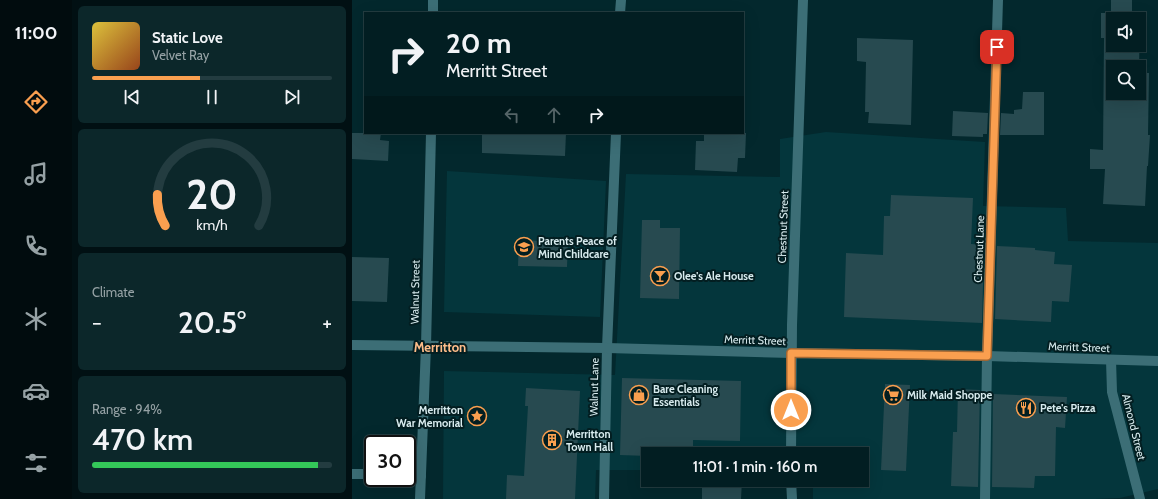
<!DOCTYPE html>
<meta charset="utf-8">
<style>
body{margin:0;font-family:Cabin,sans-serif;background:#0c272a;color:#f1f3f6;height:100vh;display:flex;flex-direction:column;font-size:15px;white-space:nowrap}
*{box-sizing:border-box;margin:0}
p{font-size:13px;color:#96a2a5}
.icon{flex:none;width:22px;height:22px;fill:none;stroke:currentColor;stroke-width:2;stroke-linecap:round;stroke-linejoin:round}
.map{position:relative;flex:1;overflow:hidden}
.details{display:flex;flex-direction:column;gap:6px;padding:6px;background:#011013;width:280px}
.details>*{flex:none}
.guide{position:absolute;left:12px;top:12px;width:380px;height:122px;border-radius:0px;box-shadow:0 4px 16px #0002,0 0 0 1px #233c40;background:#021e22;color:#f1f3f6;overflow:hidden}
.fabs{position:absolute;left:754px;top:12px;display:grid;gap:8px}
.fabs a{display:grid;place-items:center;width:40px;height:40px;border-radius:0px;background:#021e22;box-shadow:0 4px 16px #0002,0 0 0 1px #233c40;font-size:20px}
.speed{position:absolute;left:12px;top:435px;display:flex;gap:8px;font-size:20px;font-weight:700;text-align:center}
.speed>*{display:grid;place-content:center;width:52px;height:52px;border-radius:50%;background:#021e22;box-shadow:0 4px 16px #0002,0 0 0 1px #233c40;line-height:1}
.speed .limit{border:2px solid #111;border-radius:6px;background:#fff;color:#111}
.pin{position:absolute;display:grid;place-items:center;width:34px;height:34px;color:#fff;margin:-17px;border-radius:8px;box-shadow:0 2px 6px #0006}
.me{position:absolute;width:44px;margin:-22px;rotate:0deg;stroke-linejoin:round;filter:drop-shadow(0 0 3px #0008)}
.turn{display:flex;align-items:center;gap:14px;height:84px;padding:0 16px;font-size:18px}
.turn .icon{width:52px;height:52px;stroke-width:2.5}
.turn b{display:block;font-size:28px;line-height:34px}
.lanes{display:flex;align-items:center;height:38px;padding:0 16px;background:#0003;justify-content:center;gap:20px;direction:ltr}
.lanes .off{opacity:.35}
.big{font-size:30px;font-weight:600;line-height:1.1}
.details .tile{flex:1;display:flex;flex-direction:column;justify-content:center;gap:6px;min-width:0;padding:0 14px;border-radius:6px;background:#0c272a}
.details .dial{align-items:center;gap:0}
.dial svg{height:104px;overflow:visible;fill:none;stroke:#233c40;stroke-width:7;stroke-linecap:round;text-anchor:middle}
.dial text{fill:#f1f3f6;stroke:none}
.song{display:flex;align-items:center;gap:12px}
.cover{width:48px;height:48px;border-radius:6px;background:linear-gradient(135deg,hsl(50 70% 55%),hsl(20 70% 35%))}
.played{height:4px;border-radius:2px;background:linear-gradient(90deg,#fa9f4f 45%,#233c40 45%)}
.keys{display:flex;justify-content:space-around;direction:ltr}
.heat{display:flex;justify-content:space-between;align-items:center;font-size:22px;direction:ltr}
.charge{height:6px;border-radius:3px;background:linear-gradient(90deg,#34c759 94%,#233c40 0)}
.trip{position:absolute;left:289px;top:447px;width:228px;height:40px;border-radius:0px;background:#021e22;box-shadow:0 4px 16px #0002,0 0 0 1px #233c40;font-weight:600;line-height:40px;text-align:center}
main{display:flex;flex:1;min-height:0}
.menu{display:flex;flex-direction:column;width:72px;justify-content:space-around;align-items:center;background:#010c0e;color:#96a2a5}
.menu .icon{width:28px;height:28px}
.menu .active{color:#fa9f4f}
.menu b{font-size:18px;color:#f1f3f6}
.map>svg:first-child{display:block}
.built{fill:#04363c}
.building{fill:#274a50;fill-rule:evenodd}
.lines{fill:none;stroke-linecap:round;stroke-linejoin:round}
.service{stroke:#3c6e76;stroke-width:10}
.minor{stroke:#3c6e76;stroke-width:10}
.tertiary{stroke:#3c6e76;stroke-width:10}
.route-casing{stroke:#a26733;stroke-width:10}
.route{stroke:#fa9f4f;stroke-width:7}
.labels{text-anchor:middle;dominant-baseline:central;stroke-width:4;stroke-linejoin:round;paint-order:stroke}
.street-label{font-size:11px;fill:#d8ebee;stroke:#031e21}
.poi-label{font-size:11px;font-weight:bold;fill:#d8ebee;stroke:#031e21;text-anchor:start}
.quarter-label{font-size:13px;font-weight:bold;fill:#febd8a;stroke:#031e21}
</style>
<main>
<nav class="menu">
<b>11:00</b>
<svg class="icon active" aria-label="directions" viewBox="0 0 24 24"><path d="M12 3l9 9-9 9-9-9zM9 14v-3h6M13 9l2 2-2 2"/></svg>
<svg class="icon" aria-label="music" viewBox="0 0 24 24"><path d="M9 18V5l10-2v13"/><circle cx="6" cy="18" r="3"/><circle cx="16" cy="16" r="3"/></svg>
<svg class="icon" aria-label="phone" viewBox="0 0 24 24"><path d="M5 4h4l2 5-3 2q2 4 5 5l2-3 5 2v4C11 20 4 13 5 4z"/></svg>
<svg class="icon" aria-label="climate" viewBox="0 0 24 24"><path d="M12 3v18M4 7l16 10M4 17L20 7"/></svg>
<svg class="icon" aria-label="car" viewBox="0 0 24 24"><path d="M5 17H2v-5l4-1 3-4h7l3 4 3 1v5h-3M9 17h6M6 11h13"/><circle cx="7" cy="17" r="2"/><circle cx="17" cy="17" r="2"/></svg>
<svg class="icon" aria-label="filters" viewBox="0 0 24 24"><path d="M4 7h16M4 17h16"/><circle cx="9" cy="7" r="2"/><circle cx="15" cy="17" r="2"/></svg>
</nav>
<section class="details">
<div class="tile">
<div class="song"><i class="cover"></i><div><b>Static Love</b><p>Velvet Ray</p></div></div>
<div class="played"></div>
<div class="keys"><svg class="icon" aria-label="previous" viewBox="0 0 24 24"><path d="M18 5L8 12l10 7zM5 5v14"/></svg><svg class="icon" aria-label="pause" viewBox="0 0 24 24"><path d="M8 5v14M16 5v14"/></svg><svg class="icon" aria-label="next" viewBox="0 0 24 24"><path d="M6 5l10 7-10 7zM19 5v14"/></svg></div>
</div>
<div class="tile dial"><svg viewBox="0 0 100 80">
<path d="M14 69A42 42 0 1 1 86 69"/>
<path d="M14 69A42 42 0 0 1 8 45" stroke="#fa9f4f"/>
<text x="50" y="56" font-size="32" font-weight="700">20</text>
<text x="50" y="72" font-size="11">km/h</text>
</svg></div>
<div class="tile"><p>Climate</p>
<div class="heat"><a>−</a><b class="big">20.5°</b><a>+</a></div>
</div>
<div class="tile"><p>Range · 94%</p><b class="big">470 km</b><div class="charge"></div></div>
</section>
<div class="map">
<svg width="806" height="499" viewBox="0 0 806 499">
<rect width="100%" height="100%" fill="#03282d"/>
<g class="built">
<polygon points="474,132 633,142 631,206 714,208 716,241 806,243 806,489 768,498 744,499 461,499 461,480 510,480 510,454 296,454 296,470 244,470 243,499 91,499 92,371 263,375 274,174 428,177 428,139"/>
<polygon points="95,171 254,181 248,317 92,312"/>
</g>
<g class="building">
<path d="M759 0H780V13L788 14 787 68H788V73H797L796 135H798L796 166H795L793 206 751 204 753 169H738V149L751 150 752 38H749V13H759ZM761 19H787V45H761ZM761 67H787V93H761Z"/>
<polygon points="505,38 561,40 559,125 516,123 517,112 513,112 514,62 505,61"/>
<polygon points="671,92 692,92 692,135 648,135 649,113 662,114 662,110 670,109"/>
<polygon points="601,111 636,113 635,134 631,134 631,137 600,136"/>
<polygon points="0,133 29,133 28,140 37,141 36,161 0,159"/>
<polygon points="130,133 214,133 213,156 130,153"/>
<polygon points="352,133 394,133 393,158 386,158 385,172 343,170 344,141 352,141"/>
<polygon points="539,195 621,198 619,244 632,245 630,323 492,317 494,253 531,255 532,216 538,216"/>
<polygon points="290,220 308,220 308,228 328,228 327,299 288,298"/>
<polygon points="167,240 216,242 215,267 166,266"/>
<polygon points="645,246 683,248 683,250 703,252 702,264 720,265 717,302 700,301 699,322 643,319"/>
<polygon points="0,257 37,258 35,302 0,301"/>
<polygon points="270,378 389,381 388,441 341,440 341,454 296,454 296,456 268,455"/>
<polygon points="533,384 558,385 554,471 529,470"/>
<polygon points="174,388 228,391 223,499 154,499 155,475 172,476 176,406 173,406"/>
<polygon points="606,389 628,390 626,487 599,486 601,432 605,432"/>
<polygon points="641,394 715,397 713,428 704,427 703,476 683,476 682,488 640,487"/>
<polygon points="350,480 390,480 389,499 350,499"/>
</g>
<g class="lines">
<g class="service">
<polyline points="268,13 269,0"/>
<polyline points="255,348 264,133"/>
<polyline points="633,499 635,356 646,0"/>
</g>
<g class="minor">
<polyline points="81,13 81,0"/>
<polyline points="759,360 760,392 788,499"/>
<polyline points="439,454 440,325 451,0"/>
<polyline points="0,474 21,474"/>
<polyline points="55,476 69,476"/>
<polyline points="439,480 440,499"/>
<polyline points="68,499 74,346 79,133"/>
<polyline points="252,499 255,348"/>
</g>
<polyline class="tertiary" points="0,345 255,348 439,353 635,356 806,361"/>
</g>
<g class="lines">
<g class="route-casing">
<polyline id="route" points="439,410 439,353 635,356 645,47"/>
</g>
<use href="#route" class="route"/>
</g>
<defs>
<g id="school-ring" transform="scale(1)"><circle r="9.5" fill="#031e21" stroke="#fa9f4f" stroke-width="1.5"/><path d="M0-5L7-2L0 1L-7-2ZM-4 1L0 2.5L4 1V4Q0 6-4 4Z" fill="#fa9f4f"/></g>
<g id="bar-ring" transform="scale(1)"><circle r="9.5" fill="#031e21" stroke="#fa9f4f" stroke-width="1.5"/><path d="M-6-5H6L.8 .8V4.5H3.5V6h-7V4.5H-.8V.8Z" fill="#fa9f4f"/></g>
<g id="shop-ring" transform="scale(1)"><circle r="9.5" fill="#031e21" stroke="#fa9f4f" stroke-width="1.5"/><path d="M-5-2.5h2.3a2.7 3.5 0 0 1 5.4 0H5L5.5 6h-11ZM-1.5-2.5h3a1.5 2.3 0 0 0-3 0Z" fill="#fa9f4f"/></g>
<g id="supermarket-ring" transform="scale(1)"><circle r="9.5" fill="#031e21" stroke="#fa9f4f" stroke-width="1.5"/><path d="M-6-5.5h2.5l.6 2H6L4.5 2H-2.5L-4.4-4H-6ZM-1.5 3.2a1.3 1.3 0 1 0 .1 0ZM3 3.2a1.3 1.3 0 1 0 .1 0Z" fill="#fa9f4f"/></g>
<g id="restaurant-ring" transform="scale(1)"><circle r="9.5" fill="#031e21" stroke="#fa9f4f" stroke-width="1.5"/><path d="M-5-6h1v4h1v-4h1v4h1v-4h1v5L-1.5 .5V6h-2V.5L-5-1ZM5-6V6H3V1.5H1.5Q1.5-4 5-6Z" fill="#fa9f4f"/></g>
<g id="sight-ring" transform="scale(1)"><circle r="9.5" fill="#031e21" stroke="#fa9f4f" stroke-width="1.5"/><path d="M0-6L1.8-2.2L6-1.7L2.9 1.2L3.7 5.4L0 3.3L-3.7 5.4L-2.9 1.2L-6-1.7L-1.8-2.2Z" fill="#fa9f4f"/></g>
<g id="building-ring" transform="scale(1)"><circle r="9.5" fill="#031e21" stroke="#fa9f4f" stroke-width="1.5"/><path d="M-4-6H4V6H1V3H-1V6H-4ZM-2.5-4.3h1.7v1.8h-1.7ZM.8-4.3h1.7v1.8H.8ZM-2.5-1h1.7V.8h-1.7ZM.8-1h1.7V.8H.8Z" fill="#fa9f4f"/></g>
</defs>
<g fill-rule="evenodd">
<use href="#school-ring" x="172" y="247"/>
<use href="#bar-ring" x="308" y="276"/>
<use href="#shop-ring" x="287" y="395"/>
<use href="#supermarket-ring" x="541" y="395"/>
<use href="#restaurant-ring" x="674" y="408"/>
<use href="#sight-ring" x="125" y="416"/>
<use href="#building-ring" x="200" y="440"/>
</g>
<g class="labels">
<g class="street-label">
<text transform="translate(431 227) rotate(-88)">Chestnut Street</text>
<text transform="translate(627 249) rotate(-88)">Chestnut Lane</text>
<text transform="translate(63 292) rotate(-89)">Walnut Street</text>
<text transform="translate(403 340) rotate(2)">Merritt Street</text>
<text transform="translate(727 347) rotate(2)">Merritt Street</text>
<text transform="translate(242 387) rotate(-89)">Walnut Lane</text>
<text transform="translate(782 427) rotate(76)">Almond Street</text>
</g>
<g class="poi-label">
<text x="186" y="241">Parents Peace of<tspan x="186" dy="13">Mind Childcare</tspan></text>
<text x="322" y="276">Olee's Ale House</text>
<text x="301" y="389">Bare Cleaning<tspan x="301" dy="13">Essentials</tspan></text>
<text x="555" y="395">Milk Maid Shoppe</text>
<text x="688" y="408">Pete's Pizza</text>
<text x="111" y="410" text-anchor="end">Merritton<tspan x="111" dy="13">War Memorial</tspan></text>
<text x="214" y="434">Merritton<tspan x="214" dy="13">Town Hall</tspan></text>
</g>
<g class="quarter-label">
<text x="88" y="347">Merritton</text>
</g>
</g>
</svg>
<div class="fabs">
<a><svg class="icon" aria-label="sound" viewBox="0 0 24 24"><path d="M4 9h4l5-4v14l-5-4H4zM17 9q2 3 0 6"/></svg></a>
<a><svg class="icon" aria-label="search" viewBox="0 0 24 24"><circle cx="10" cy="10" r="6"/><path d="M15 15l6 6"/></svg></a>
</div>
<div class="speed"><div class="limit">30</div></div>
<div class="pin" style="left:645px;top:47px;background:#d93025"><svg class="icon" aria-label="arrive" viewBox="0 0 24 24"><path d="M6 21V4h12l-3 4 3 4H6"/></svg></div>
<svg class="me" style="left:439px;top:410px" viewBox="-20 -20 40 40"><circle r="17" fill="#fa9f4f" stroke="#fff" stroke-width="3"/><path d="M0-11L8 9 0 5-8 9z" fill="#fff"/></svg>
<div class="trip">11:01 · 1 min · 160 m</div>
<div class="guide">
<div class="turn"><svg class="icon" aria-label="right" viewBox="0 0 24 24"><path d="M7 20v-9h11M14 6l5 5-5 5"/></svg><div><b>20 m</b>Merritt Street</div></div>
<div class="lanes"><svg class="icon off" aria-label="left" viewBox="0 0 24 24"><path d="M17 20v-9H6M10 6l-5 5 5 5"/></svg><svg class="icon off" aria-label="ahead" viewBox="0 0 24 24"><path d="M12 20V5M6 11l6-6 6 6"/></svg><svg class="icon" aria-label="right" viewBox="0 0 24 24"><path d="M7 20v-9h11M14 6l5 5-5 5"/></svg></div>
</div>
</div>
</main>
